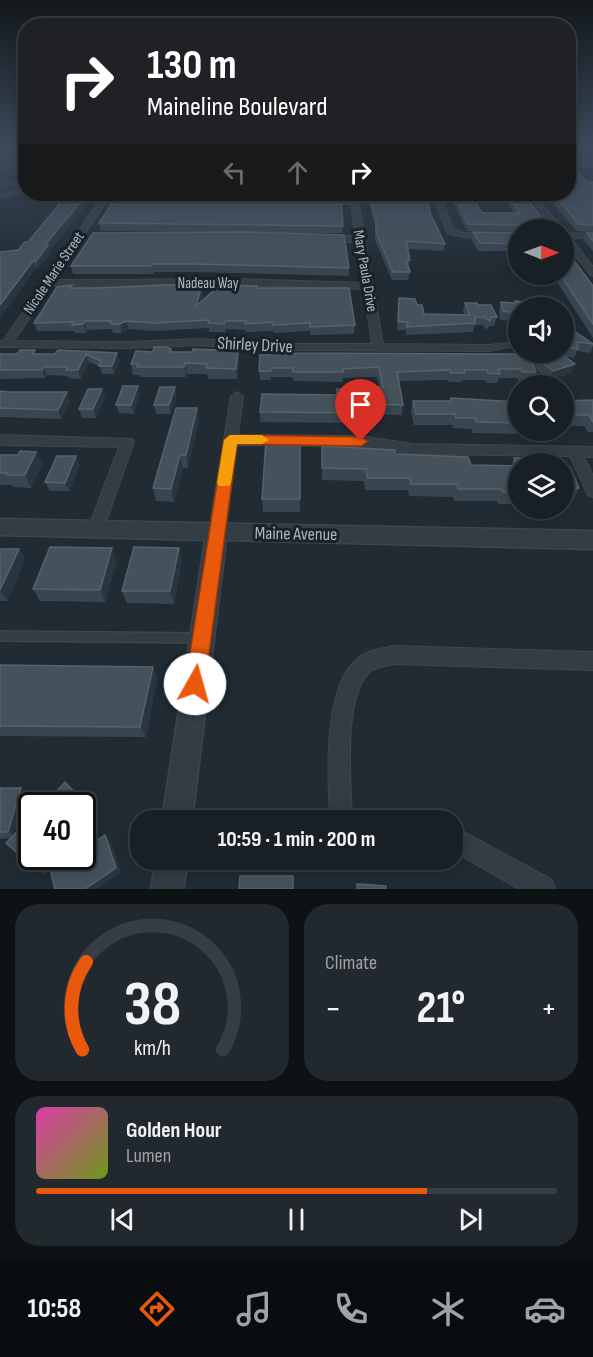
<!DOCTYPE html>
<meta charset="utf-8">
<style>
body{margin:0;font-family:"Sofia Sans Condensed",sans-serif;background:#21282e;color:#f1f3f6;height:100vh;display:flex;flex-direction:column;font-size:22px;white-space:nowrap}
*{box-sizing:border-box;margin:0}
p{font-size:20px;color:#9fa3a7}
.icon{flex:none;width:33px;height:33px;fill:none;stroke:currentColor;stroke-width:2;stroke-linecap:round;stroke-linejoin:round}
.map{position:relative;height:889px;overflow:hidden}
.drawer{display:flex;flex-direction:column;gap:15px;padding:15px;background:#0d1215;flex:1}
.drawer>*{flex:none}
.top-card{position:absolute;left:18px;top:18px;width:558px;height:183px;border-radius:24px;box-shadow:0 3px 15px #0003,0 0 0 2px #363e43;background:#202124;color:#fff;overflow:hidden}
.needle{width:39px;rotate:91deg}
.buttons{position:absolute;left:508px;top:219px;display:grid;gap:12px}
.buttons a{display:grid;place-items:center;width:66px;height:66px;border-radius:50%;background:#182026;box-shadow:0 3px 15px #0003,0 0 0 2px #363e43;font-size:30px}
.speed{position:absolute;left:18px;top:792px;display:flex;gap:12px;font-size:30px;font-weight:700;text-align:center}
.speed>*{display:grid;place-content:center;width:78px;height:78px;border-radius:50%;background:#182026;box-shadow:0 3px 15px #0003,0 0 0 2px #363e43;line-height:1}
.speed .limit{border:3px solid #111;border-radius:9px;background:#fff;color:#111}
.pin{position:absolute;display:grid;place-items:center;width:51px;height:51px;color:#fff;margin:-62px -26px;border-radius:50% 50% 50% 0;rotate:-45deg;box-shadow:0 0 6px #0007}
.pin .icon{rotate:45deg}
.me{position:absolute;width:66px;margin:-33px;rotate:7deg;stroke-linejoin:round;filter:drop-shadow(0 0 4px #0008)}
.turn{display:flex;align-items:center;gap:21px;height:126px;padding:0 30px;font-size:27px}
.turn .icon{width:78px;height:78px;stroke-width:2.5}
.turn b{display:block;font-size:42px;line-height:51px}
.lanes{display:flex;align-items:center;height:57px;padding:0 30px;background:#0003;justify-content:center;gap:30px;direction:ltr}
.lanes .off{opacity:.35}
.big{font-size:45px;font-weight:700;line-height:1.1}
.drawer .widget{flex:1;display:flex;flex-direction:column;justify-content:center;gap:9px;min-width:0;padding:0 21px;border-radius:24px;background:#21282e}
.drawer .dial{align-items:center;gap:0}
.dial svg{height:156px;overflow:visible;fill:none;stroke:#363e43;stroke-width:7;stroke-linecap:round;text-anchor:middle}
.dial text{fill:#f1f3f6;stroke:none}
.song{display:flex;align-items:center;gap:18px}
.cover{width:72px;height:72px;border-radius:9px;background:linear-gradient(135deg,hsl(320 70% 55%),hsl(80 70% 35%))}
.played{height:6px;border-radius:3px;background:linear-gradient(90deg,#ea580c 75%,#363e43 75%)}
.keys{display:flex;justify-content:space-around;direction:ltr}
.heat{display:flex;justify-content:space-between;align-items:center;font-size:33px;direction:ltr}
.drawer .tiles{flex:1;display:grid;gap:15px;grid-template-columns:1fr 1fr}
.widget:last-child{grid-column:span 2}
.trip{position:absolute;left:130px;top:810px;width:333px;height:60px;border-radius:24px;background:#182026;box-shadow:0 3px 15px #0003,0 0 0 2px #363e43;font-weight:700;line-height:60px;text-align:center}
.menu{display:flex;height:96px;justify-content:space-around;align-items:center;background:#0a0d0f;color:#9fa3a7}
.menu .icon{width:42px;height:42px}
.menu .active{color:#ea580c}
.menu b{font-size:27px;color:#f1f3f6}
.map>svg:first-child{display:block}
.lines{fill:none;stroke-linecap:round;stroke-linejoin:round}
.service-far1-casing{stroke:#3d464e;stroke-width:5}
.service-casing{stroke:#3d464e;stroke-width:12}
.minor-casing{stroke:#3d464e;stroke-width:2}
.tertiary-casing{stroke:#3d464e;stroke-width:3}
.service-far1{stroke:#343d44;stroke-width:4}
.service{stroke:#343d44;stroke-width:9}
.minor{fill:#343d44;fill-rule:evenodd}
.tertiary{fill:#343d44;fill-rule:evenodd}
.wall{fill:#394650}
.shaded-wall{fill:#2a363f}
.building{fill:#45525c;stroke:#56626c;stroke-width:1.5}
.route{fill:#ea580c;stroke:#983908;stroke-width:1.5}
.slow{fill:#f59e0b}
.labels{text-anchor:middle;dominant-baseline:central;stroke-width:6;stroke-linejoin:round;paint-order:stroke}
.far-street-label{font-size:15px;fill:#aeb8c1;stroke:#192229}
.street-label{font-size:18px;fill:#aeb8c1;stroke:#192229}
</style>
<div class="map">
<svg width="593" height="889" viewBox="0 0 593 889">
<rect width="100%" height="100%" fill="#202b33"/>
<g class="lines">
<g class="service-far1-casing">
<g id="service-far1">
<polyline points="0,165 17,165 26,168"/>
<polyline points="1,165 1,169 26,178"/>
<polyline points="0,179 15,185 26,185"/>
<polyline points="0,196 26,190"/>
</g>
</g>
<g class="service-casing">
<polyline id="service" points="0,636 199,638"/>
</g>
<g class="minor-casing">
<g id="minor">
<path d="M350 194H357L383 344 490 345 514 342V346L490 351 271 350 201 345 125 348 0 347V341H3L100 200 133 198 137 200 133 202 105 204 54 280 235 279 363 283 356 242H327L323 239 327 236H356L351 204H323L319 202 323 200H350ZM235 285 364 289 372 344H271L201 339 125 342 14 341 51 286Z"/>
<polygon points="433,194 440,194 453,229 464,233 519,234 519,238 464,237 447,233"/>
<polygon points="528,194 534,194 563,230 554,230"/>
<polygon points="564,233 593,234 593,238 571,238 593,267 593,276 590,275 564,241"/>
<polygon points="237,392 243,396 238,435 361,436 412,444 593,447 593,457 584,457 593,476 593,497 588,495 570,456 412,454 361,446 237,445 225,532 223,536 217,538 211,536 209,532 231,396"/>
<polygon points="0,435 132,439 134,442 102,533 96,535 90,533 88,529 119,447 0,445"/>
<path d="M393 646 593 652V670L393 664C386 666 377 667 371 671 342 694 351 785 352 820H330C328 778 322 687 358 658 367 650 382 649 393 646Z"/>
<polygon points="453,826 552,880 555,889 519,889 453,851"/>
</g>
</g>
<g class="tertiary-casing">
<g id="tertiary">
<rect x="0" y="156" width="26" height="6"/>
<rect x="568" y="160" width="25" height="6"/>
<polygon points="0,519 593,531 593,549 226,540 192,820 162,820 205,540 0,535"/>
<polygon points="156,860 188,860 183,889 151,889"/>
</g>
</g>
<use href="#service-far1" class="service-far1"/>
<use href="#service" class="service"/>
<use href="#minor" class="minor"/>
<use href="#tertiary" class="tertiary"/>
</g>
<g class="wall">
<polygon points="0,147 26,147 11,148 4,152 0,151"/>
<polygon points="568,147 593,147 593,149 591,147 580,153 568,151"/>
<polygon points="587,182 593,182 593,232 577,231 545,194 568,194"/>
<polygon points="65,194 95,194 50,250 50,253 38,269 36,268 0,318 0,252 18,250 28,242 57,207"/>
<polygon points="122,194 340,194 339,198 123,196"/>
<polygon points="368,194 425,194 431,215 445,244 444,251 408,249 410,260 408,268 410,272 408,280 392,280 375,240 375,221 373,221"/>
<polygon points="449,194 470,194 482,213 514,213 502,194 524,194 551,230 519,230 519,232 467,231"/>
<polygon points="99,223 343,226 342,233 268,233 349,268 349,276 195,272 154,272 153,274 73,274 71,266 214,232 101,231"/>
<polygon points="473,232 519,233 519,251 478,251 471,239"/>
<polygon points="587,233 593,233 593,251 584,240"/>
<polygon points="552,274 564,274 593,286 593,338"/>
<polygon points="202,285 203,293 201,302 257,288 355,325 354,334 310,335 310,331 274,333 273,331 246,332 246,330 226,329 225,332 209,332 209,328 155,331 129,329 122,333 113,333 112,329 87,330 86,333 75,333 74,331 37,331 34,323 73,288"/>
<polygon points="399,298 417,305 424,314 465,315 463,311 465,303 478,305 497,317 494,326 489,326 487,330 482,325 475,325 473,332 406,335 406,330 397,330"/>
<polygon points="515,301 519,308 519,321 500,320 499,310 501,302 515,303"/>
<polygon points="564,324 593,344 593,346 590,353 577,351 574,358 564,356 571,373 550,380 534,368 536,372 532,381 519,381 517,378 499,378 497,383 486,383 485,380 463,380 462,382 449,382 448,380 399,381 403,405 402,415 366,414 365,423 260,422 260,412 336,395 337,389 372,390 372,387 379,387 377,377 343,378 343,382 293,381 293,377 271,377 271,380 260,380 259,371 270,355 281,353 520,359 532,364 534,357 548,352 564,352"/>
<polygon points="238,351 239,361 237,379 208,379 207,374 187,374 186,377 140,377 139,375 133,375 131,364 171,352"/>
<polygon points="117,353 120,361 114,374 102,374 100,367 89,362 81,379 69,378 68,376 47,375 45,378 0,379 0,354 55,354"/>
<polygon points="138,386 140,395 134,414 119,413 116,405"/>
<polygon points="175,387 176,396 171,414 156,414 154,405"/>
<polygon points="102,389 105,398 96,418 82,418 79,409"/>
<polygon points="0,391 70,401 61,419 0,417"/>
<polygon points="451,398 519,402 519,430 564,430 562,435 473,433 472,429 453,428 452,425 414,425 411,411 413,401 450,401"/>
<polygon points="593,400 593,432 588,432 584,426 566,426 564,430 564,401"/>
<polygon points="197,408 199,421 188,468 183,468 174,502 156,501 153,488"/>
<polygon points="300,440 300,512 263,512 262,499"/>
<polygon points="322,446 395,454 471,465 511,466 514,458 519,464 519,504 498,504 497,501 454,501 453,497 409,496 408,490 365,490 364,481 322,480"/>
<polygon points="36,452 42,464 31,488 13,487 12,485 0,485 0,455 18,455"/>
<polygon points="80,465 69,491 50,491 45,482"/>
<polygon points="564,467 579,488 573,500 564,500"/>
<polygon points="179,548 182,561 174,604 127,603 122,591"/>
<polygon points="0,549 19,549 25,560 7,601 0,601"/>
<polygon points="117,561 105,602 40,601 33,589"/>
<polygon points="0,665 153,667 157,678 146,737 0,736"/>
<polygon points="0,788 21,788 30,796 21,828 44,875 10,838 0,839"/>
</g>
<g class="shaded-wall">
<polygon points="2,147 26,147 11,148 4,152"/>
<polygon points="582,147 591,147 580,153"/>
<polygon points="5,175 9,188 0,190 0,176"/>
<polygon points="87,194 95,194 50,250 50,253 38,269 36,261 45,245"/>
<polygon points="33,261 36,268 0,318 0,305"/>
<polygon points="202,285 203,293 198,314 196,306"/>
<polygon points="85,321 87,330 86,333 83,324"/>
<polygon points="126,321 129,329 122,333 120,324"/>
<polygon points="238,351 239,361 237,379 236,369"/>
<polygon points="117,353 120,361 114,374 112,366"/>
<polygon points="86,354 89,362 81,379 78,370"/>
<polygon points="185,363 187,374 186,377 184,367"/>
<polygon points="575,364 571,373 550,380 553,371"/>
<polygon points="44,367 47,375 45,378 42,370"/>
<polygon points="138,386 140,395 134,414 131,405"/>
<polygon points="175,387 176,396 171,414 169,405"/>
<polygon points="102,389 105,398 96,418 93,409"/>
<polygon points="67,392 70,401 61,419 58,410"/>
<polygon points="197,408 199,421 188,468 186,455"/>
<polygon points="36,452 42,464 31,488 25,475"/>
<polygon points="180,455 183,468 174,502 171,489"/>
<polygon points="76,456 80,465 69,491 65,483"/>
<polygon points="112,548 117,561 105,602 100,590"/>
<polygon points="179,548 182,561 174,604 170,591"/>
<polygon points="19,549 25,560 7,601 0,591"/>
<polygon points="153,667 157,678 146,737 140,727"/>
<polygon points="21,788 30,796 18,838 8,832"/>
<polygon points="84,802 92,810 84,819 90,827 82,835 82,806 81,806"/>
<polygon points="105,835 110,840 121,872 96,889 85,889"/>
<polygon points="45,856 62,856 44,875 34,868"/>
</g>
<g class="building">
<polygon points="568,171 577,171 587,182 593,182 593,225 579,224 553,194 568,194"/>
<polygon points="65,194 87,194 45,245 48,245 36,261 33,261 0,305 0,252 18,250 25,242 28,242 57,207"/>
<polygon points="370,194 425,194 431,215 445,244 406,241 410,260 406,260 410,272 393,272 376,232 376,214 374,214"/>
<polygon points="454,194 470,194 482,213 520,213 508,194 524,194 551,230 522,230 523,225 468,224"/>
<polygon points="116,197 341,199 343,226 99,223"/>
<polygon points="246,232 344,235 349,268 194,264 152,264 151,266 71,266 93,233"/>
<polygon points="473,232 519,233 519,244 480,243"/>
<polygon points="587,233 593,233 593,241"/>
<polygon points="564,247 593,286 593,324 560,274 564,274"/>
<polygon points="189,284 202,285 196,306 220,285 257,286 256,288 349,288 355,325 310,327 310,323 273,325 273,322 245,324 246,321 225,321 224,324 208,323 209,320 154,323 126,321 120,324 111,324 111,321 85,321 83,324 72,325 74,322 34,323 57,287 72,285 70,288 96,288"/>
<polygon points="399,298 415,299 417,305 422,305 424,314 470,315 465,303 477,303 478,305 491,305 497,317 491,317 490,321 484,317 475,317 475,323 407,327 408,322 398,322"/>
<polygon points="515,301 526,302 527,308 519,308 519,313 503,311 501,302 515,303"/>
<polygon points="564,324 593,344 577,342 578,349 564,347"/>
<polygon points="154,347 166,347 171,349 170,352 192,352 193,349 238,351 236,369 206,368 207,364 185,363 184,367 137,367 138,364 131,364 136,351 153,352"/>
<polygon points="20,350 35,350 33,354 55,354 58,350 117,353 112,366 99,366 101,361 86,354 78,370 66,370 68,367 44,367 42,370 0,370 0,354 17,354"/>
<polygon points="270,351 281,351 281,353 515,354 520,359 528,356 536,372 522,372 521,369 498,369 500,374 488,373 487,370 464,370 465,373 451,373 450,370 397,372 403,405 366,404 367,413 260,412 262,394 337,395 337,389 372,390 372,387 383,387 379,367 343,369 343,372 293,372 293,368 271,368 271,371 259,371 260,355 270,355"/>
<polygon points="548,352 559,352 575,364 553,371 534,357"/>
<polygon points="123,386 138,386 131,405 116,405"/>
<polygon points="160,387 175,387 169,405 154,405"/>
<polygon points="88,389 102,389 93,409 79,409"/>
<polygon points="0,391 9,392 67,392 58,410 0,408"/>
<polygon points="451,398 519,402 519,423 476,422 475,418 456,418 455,414 416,414 413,401 451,401"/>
<polygon points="593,400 593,422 589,415 564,415 564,401"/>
<polygon points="176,408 197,408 186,455 180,455 171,489 153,488"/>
<polygon points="266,440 300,440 300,499 262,499"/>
<polygon points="322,446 395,450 395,454 468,457 471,465 517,466 514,458 524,458 526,464 519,464 519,492 502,492 501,489 458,489 457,484 411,484 410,478 367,478 366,469 322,468"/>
<polygon points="20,451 36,452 25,475 7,475 8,473 0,473 0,455 18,455"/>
<polygon points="57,456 76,456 65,483 45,482"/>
<polygon points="564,467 570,467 579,488 564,488"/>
<polygon points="50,547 112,548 100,590 33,589"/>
<polygon points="134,547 179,548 170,591 122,591"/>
<polygon points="0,549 19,549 0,590"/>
<polygon points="0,665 153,667 140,727 0,726"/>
<polygon points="65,782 84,802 81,806 43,806"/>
<polygon points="0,788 21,788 8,832 0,832"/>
<polygon points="32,817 32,856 45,856 34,868 6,843"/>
<polygon points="105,835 116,868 85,889 55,889 51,873 75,856 82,856 82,851"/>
<polygon points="240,876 293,876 293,889 239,889"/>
<polygon points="357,884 386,886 386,889 357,889"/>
</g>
<linearGradient id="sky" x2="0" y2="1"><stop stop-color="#12181c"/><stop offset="0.54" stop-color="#3c4a5b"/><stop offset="1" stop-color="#3c4a5b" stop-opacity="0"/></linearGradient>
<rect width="593" height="271" fill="url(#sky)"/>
<polygon class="route" points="230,435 361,437 368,441 361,446 237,444 205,684 202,691 195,694 188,691 185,684 224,440"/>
<polygon class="slow" points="230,435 262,435 269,440 262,444 237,444 231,483 229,486 219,486 217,483 224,440"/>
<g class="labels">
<g class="far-street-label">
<text transform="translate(365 271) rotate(80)">Mary Paula Drive</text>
<text transform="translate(54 273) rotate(-56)">Nicole Marie Street</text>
<text x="208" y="283">Nadeau Way</text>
</g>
<g class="street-label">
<text transform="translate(255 345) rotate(3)">Shirley Drive</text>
<text transform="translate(296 534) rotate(1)">Maine Avenue</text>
</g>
</g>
</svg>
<div class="buttons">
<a><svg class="needle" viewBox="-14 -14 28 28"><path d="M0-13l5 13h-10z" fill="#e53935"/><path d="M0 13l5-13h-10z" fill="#9fa3a7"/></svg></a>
<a><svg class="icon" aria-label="sound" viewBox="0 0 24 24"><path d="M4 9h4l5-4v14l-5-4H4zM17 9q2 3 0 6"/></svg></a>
<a><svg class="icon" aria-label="search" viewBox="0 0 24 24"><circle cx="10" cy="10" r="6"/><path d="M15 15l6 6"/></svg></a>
<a><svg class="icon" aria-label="layers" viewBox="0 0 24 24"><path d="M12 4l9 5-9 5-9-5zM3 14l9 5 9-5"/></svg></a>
</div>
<div class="speed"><div class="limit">40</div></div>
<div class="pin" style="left:361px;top:441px;background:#d93025"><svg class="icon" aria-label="arrive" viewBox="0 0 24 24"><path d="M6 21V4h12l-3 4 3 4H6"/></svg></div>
<svg class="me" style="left:195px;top:684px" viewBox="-20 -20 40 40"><circle r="19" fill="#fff"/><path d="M0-13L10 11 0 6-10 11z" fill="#ea580c"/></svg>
<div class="trip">10:59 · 1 min · 200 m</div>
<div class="top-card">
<div class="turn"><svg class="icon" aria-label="right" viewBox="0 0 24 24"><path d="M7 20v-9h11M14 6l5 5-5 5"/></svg><div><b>130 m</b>Maineline Boulevard</div></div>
<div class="lanes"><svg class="icon off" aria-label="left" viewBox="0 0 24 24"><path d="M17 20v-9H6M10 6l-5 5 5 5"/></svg><svg class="icon off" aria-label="ahead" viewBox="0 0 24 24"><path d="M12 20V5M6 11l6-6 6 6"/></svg><svg class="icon" aria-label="right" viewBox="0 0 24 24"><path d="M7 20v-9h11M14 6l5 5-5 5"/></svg></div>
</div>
</div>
<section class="drawer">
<div class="tiles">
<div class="widget dial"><svg viewBox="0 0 100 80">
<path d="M14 69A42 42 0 1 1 86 69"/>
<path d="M14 69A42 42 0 0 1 16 24" stroke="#ea580c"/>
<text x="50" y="56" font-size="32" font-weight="700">38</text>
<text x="50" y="72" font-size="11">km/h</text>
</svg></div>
<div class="widget"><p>Climate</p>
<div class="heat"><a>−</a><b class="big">21°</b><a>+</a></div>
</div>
<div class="widget">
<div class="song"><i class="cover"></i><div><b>Golden Hour</b><p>Lumen</p></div></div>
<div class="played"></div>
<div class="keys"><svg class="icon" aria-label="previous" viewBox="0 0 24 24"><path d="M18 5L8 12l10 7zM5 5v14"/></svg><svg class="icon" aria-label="pause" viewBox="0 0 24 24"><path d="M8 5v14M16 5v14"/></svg><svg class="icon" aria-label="next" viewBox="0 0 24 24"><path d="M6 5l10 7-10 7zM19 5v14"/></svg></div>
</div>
</div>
</section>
<nav class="menu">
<b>10:58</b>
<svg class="icon active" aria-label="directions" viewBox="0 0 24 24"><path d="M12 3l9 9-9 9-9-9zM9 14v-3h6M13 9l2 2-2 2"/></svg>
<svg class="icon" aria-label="music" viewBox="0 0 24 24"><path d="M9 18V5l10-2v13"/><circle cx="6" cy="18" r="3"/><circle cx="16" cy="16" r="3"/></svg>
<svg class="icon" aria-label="phone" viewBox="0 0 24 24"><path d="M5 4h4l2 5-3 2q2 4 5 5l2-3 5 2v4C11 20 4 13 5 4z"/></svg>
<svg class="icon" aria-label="climate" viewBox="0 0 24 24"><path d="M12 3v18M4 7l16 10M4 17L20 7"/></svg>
<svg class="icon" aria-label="car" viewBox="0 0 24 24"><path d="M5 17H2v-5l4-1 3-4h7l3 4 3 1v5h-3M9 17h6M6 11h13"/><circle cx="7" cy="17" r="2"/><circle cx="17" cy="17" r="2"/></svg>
</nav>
